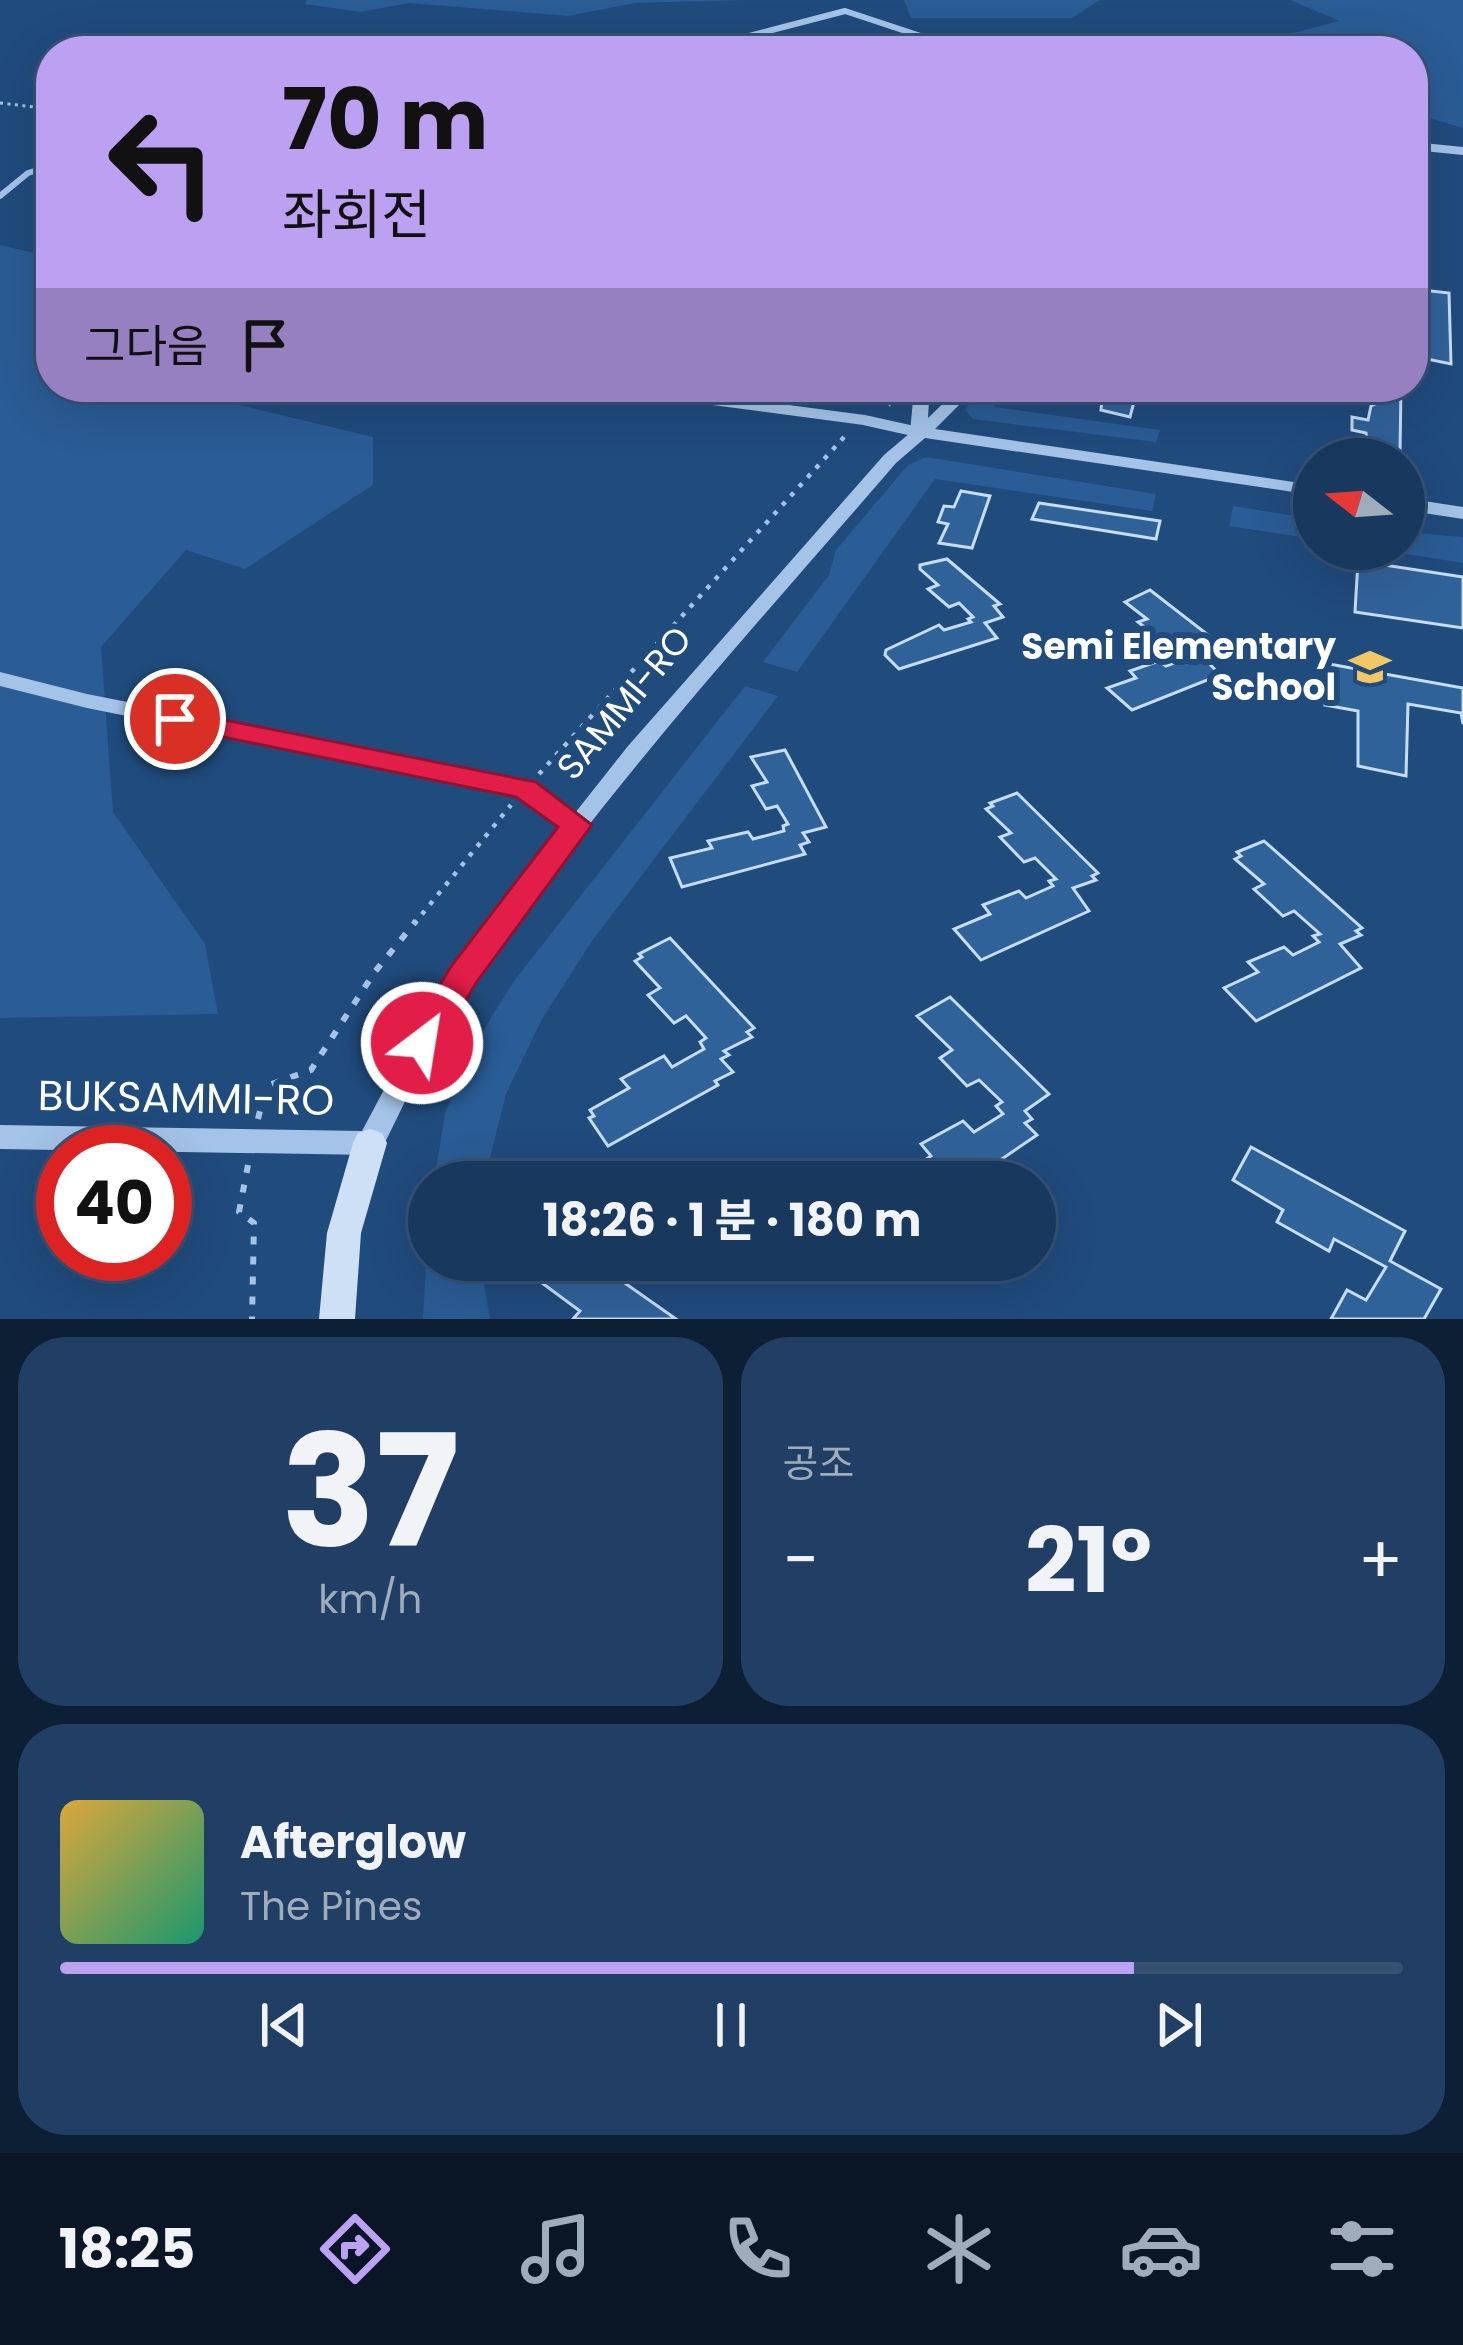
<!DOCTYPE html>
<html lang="ko">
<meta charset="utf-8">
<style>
body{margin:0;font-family:Poppins,"Noto Sans KR",sans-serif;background:#213f64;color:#f1f3f6;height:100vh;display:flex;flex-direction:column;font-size:45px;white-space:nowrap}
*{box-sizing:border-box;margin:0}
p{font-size:39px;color:#9facbc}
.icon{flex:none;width:66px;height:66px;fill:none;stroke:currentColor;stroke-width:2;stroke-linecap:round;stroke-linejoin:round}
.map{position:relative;height:1319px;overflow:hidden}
.panel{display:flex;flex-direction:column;gap:18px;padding:18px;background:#0d1f34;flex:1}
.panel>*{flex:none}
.top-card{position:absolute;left:36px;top:36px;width:1392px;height:366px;border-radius:48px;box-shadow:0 12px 48px #0002,0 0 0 3px #365273;background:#bca0f2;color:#111;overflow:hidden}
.needle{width:78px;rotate:287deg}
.tools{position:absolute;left:1293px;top:438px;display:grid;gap:24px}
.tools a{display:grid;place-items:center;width:132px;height:132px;border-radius:50%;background:#18385e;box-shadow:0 12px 48px #0002,0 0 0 3px #365273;font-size:60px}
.speed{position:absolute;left:36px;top:1125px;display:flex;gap:24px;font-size:60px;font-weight:700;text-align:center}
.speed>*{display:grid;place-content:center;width:156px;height:156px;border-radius:50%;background:#18385e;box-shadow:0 12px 48px #0002,0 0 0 3px #365273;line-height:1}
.speed .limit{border:18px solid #d22;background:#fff;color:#111}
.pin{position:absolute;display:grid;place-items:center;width:102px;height:102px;color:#fff;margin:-51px;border:6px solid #fff;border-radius:50%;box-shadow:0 3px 12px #0007}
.me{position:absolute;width:132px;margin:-66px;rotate:31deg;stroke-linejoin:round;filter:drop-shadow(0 0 9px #0008)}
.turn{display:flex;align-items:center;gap:42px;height:252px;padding:0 48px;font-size:54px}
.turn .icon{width:156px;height:156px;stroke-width:2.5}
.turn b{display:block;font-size:84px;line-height:102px}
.then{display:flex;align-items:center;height:114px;padding:0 48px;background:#0003;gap:24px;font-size:45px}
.big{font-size:90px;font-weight:700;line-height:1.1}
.panel .tile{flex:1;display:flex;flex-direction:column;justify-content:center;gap:18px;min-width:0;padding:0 42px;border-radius:48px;background:#213f64}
.panel .dial{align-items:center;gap:0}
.dial b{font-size:156px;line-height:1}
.song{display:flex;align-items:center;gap:36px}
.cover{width:144px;height:144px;border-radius:18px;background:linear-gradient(135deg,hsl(40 70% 55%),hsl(160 70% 35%))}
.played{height:12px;border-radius:6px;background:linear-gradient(90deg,#bca0f2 80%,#365273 80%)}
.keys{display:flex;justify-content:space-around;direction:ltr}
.heat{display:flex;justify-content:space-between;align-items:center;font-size:66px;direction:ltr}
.panel .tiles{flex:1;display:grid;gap:18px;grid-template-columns:1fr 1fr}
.tile:last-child{grid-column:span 2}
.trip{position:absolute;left:408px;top:1161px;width:648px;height:120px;border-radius:60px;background:#18385e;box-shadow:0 12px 48px #0002,0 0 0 3px #365273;font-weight:700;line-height:120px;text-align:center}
.menu{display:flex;height:192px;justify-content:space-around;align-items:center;background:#0a1626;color:#9facbc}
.menu .icon{width:84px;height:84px}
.menu .current{color:#bca0f2}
.menu b{font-size:54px;color:#f1f3f6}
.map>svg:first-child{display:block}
.green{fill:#2a5c95}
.building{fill:#30629a;stroke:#c7ddf5;stroke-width:3}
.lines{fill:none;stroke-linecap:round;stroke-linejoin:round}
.path-far2{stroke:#a4c3e7;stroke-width:3;stroke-dasharray:3 4.5;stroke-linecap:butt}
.path-far1{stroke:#a4c3e7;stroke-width:4.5;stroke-dasharray:4.5 8;stroke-linecap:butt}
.path{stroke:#a4c3e7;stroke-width:6;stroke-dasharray:8 12;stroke-linecap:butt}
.service{stroke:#a4c3e7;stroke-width:6}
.minor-far1{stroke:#a4c3e7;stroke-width:6}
.minor{stroke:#a4c3e7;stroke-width:10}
.tertiary{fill:#a4c3e7;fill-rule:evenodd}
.secondary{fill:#cee0f5;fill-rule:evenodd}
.route{fill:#e11d48;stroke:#92132f;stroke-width:3}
.labels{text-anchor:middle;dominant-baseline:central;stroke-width:12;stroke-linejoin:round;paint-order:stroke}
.poi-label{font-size:36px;font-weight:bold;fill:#fff;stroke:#204b7d;text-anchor:end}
.street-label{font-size:36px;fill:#fff;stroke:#204b7d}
.near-street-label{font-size:42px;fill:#fff;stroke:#204b7d}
</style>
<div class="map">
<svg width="1463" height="1319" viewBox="0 0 1463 1319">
<rect width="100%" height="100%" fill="#204b7d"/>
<g class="green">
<polygon points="307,0 744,0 635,3 568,16 409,3 360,12 305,4"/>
<polygon points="904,0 1100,0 1072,18 911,18"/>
<polygon points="1290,0 1463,0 1463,128 1413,113 1413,51 1240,51 1243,46 1340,21"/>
<polygon points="0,245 51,257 51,387 164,387 373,437 373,485 245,569 186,550 101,647 113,812 205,944 218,1014 0,1018"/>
<polygon points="983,387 1007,387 994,407 1160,430 1156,442 973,419 965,410"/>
<polygon points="926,457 1156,494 1152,511 935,479 797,672 763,662 829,575 836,550 908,465"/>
<polygon points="1233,506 1314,519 1314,539 1229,526"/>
<polygon points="1404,532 1463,537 1463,563 1375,549 1404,549"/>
<polygon points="745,686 778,696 592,941 542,1019 506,1094 484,1182 434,1182 445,1113 476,1042 514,981"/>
<polygon points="429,1214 429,1260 480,1260 490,1319 423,1319"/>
</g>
<g class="building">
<polygon points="1422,290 1449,293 1451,364 1422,358 1420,347 1413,346 1413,335 1420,336 1422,325 1428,325 1419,311 1413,310 1413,300 1419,301"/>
<polygon points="1091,387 1138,387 1130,417 1101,410 1102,398 1088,396"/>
<polygon points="1401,387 1400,452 1368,445 1366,433 1352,430 1352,417 1368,420 1371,406 1377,403 1370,402 1368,390 1355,387"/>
<polygon points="961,491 990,496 972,548 939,543 948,524 938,522 944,506 954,507"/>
<polygon points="1039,503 1160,521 1156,539 1032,519"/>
<polygon points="947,559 1000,604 994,606 1003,617 985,623 997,638 899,669 885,655 886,650 939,625 944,630 971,622 968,619 973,617 959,603 949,607 928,589 938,585 920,569 920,565"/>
<polygon points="1358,561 1463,577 1463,628 1355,612"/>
<polygon points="1150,590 1225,648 1220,650 1223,653 1205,659 1220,675 1132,710 1107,688 1136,678 1130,671 1159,661 1166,666 1188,658 1184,654 1189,652 1170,637 1161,640 1138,622 1147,619 1125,602"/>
<polygon points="1329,664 1463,688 1463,724 1461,713 1408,704 1406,776 1358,766 1358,711 1325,705"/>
<polygon points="785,750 826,827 803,833 809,842 800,845 805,854 682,887 670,858 712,848 708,841 748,832 753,839 784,831 783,826 788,824 777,806 766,809 752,786 767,782 751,757"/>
<polygon points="1017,793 1098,873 1092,876 1096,880 1073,888 1089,911 981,960 954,929 990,914 983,905 1019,891 1026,898 1053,886 1049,881 1056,879 1035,858 1024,862 1000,837 1011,833 986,809 993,806 990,803"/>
<polygon points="1264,841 1362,928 1356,931 1361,935 1340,944 1361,968 1256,1021 1224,988 1258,972 1248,962 1284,947 1293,955 1319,942 1313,936 1320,934 1294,911 1283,916 1254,889 1264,884 1235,859 1241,856 1237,852"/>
<polygon points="670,938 754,1028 747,1032 752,1037 724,1051 729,1055 721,1059 733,1072 715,1081 718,1085 608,1146 589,1118 594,1116 590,1110 629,1088 621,1079 664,1056 672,1067 704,1049 700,1042 706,1038 686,1016 674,1023 648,995 660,988 635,961 642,957 639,954"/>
<polygon points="950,997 1049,1094 1025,1111 1032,1119 1025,1123 1037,1135 968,1182 899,1182 896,1178 931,1156 921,1144 963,1121 974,1132 1003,1114 996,1106 1002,1102 979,1080 967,1086 940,1058 952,1050 917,1016"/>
<polygon points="1251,1147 1405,1231 1390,1261 1441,1289 1424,1319 1331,1319 1347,1290 1366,1300 1386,1267 1334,1239 1329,1251 1277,1222 1283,1210 1233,1180"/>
<polygon points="554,1260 592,1260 676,1319 573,1319 580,1311 542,1283 547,1277 542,1274"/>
</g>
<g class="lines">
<polyline class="path-far2" points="0,103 51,109"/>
<g class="path-far1">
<polyline points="888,405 903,387"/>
<polyline points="539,774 845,436"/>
<polyline points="414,924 511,805"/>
</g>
<g class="path">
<polyline points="258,1119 266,1086 311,1070 374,973 416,921"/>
<polyline points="248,1165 239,1212 254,1223 252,1319"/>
</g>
<polyline class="service" points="0,196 28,173 51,166"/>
<polyline class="minor-far1" points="692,51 845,11 966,51"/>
<g class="minor">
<polyline points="467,387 478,395 537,387"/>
<polyline points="614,387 864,420 918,432"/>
</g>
<g class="tertiary">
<polygon points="1413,142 1463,147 1463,155 1413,150"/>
<path d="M923 387H940L929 401 928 418 960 387H977L935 429 1314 485V495L925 438 896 463C741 643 577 820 449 1021 422 1062 403 1108 380 1152L370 1155 0 1149V1125L362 1131 425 1013 484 927 563 828 518 795 87 708 0 686V672L87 694 525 781 575 813 628 746 884 455 910 433 913 400Z"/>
<polygon points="1404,498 1463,507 1463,519 1404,510"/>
</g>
<polygon class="secondary" points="370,1129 382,1133 387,1143 361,1233 355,1319 319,1319 327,1233 353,1143 358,1133"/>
</g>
<polygon class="route" points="175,710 536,782 592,825 476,983 435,1053 422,1057 410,1053 405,1043 410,1033 452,965 558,827 516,797 165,725 161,719"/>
<defs>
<g id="school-bare" transform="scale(3.24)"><path d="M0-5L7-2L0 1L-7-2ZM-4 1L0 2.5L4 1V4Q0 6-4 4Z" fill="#f4c765" stroke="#204b7d" stroke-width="2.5" paint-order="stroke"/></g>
</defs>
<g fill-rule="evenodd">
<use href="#school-bare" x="1370" y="667"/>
</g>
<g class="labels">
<g class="poi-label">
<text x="1336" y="646">Semi Elementary<tspan x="1336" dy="41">School</tspan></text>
</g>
<g class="street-label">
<text transform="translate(624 703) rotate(-50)">SAMMI-RO</text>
</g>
<g class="near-street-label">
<text transform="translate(186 1098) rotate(1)">BUKSAMMI-RO</text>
</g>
</g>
</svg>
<div class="tools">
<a><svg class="needle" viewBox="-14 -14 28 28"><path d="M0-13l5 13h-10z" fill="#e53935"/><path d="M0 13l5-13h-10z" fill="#9facbc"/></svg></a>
</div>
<div class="speed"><div class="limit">40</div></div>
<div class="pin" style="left:175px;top:719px;background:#d93025"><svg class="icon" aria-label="arrive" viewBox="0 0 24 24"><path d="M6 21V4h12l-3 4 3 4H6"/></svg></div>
<svg class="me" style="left:422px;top:1043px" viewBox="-20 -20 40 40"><circle r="17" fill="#e11d48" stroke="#fff" stroke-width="3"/><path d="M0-11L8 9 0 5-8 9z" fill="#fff"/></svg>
<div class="trip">18:26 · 1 분 · 180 m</div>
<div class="top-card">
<div class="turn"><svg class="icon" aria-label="left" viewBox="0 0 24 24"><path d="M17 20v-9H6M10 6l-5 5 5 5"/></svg><div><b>70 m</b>좌회전</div></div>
<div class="then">그다음<svg class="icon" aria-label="arrive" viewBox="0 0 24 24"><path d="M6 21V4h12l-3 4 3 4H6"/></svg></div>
</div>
</div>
<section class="panel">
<div class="tiles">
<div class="tile dial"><b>37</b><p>km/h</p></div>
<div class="tile"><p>공조</p>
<div class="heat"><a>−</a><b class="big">21°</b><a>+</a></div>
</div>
<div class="tile">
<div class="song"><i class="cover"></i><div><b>Afterglow</b><p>The Pines</p></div></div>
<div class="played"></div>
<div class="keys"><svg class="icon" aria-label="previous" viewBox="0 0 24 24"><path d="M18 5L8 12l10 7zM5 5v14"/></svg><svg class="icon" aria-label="pause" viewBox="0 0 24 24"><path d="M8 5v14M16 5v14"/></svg><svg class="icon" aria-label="next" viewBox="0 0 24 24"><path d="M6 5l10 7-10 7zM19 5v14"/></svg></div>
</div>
</div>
</section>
<nav class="menu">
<b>18:25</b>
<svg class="icon current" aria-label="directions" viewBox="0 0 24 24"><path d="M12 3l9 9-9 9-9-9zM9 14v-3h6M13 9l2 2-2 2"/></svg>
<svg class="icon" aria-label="music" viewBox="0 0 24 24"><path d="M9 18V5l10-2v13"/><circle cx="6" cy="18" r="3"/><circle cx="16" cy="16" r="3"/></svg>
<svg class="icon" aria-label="phone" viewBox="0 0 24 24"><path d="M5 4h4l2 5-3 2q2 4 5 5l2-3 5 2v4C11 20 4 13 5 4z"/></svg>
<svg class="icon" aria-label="climate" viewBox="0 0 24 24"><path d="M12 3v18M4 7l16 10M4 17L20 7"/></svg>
<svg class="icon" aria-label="car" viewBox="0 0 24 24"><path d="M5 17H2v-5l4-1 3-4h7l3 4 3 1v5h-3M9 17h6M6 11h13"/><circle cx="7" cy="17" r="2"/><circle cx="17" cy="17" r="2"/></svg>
<svg class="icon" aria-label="filters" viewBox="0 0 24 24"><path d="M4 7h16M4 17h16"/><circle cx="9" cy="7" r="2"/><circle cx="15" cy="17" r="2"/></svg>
</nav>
